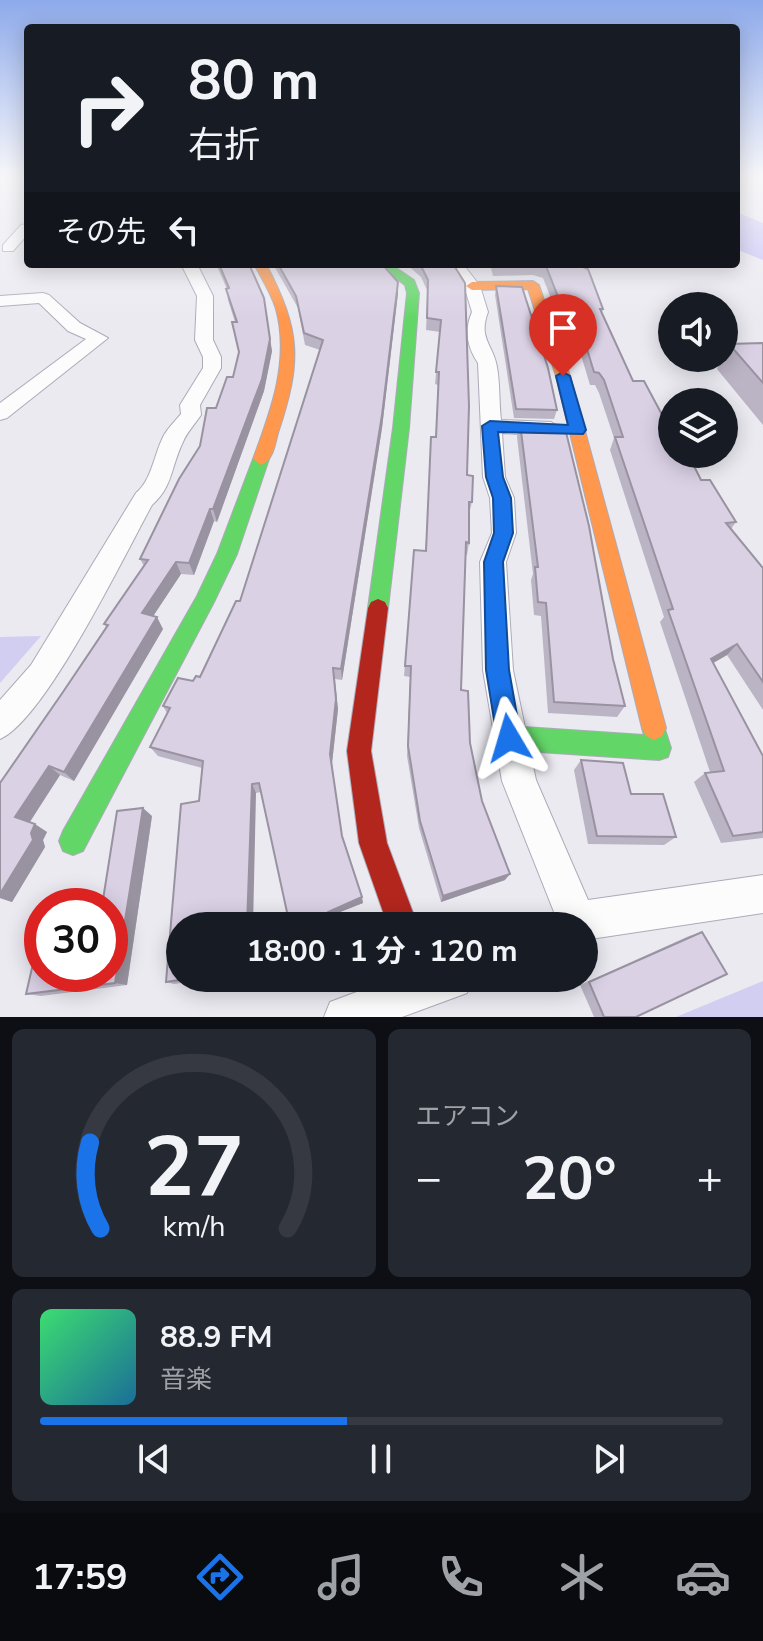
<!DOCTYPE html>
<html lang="ja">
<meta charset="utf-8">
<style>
body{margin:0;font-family:"Nunito Sans","Noto Sans JP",sans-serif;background:#242831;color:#f1f3f6;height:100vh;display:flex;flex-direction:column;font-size:30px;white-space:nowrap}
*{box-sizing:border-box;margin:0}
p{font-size:26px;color:#9ea1a6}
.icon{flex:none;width:44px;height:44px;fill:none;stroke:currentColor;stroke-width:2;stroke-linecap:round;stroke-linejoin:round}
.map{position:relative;height:1017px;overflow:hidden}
.drawer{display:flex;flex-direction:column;gap:12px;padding:12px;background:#0d0f14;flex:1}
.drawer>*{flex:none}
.banner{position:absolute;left:24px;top:24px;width:716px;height:244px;border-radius:8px;box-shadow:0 4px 20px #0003;background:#171b24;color:#f1f3f6;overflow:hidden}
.tools{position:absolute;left:658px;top:292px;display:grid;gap:16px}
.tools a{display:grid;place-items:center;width:80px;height:80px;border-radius:50%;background:#171b24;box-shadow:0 4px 20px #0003;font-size:40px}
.speed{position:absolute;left:24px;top:888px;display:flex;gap:16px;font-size:40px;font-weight:700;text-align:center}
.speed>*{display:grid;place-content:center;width:104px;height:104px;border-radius:50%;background:#171b24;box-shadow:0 4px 20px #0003;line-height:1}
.speed .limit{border:12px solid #d22;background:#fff;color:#111}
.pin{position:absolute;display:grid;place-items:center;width:68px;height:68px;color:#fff;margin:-82px -34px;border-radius:50% 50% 50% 0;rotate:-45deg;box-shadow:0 0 8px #0007}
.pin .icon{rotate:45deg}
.me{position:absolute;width:88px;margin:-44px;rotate:353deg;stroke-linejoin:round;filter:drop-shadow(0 0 6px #0008)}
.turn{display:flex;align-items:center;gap:28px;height:168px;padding:0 32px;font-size:36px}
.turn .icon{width:104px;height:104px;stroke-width:2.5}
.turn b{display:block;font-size:56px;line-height:68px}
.then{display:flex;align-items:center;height:76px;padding:0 32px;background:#0003;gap:16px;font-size:30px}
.big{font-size:60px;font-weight:700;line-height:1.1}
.drawer .tile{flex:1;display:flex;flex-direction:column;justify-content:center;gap:12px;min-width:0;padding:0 28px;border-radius:12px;background:#242831}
.drawer .dial{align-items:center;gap:0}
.dial svg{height:208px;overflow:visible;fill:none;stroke:#363941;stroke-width:7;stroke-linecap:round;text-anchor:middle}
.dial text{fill:#f1f3f6;stroke:none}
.song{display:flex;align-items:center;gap:24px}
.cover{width:96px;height:96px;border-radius:12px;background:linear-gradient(135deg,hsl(140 70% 55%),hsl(200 70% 35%))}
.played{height:8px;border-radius:4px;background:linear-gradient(90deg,#1a73e8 45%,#363941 45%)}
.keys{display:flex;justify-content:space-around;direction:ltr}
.heat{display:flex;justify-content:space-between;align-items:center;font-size:44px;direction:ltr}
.drawer .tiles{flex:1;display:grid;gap:12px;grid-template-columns:1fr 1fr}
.tile:last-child{grid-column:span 2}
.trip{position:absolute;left:166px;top:912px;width:432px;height:80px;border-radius:40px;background:#171b24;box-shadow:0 4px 20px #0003;font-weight:700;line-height:80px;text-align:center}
.menu{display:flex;height:128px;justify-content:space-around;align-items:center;background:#090b0e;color:#9ea1a6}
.menu .icon{width:56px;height:56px}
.menu .active{color:#1a73e8}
.menu b{font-size:36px;color:#f1f3f6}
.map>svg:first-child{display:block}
.green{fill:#d1cef2}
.forest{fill:#c6c1f8}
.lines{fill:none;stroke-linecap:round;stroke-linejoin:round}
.street-casing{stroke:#acabb8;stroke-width:2}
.fast-casing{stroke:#acabb8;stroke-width:2}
.slow-casing{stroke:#acabb8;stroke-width:2}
.jam-casing{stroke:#acabb8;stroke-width:2}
.street{fill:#fcfcfd;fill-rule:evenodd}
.fast{fill:#63d668;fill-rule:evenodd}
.slow{fill:#ff974d;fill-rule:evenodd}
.jam{fill:#b3261e;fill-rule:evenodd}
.wall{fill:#bbb4c5}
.shaded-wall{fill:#9992a0}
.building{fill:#dad1e5;stroke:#9992a0;stroke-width:2}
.route{fill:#1a73e8;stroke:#114b97;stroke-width:2}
</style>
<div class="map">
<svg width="763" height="1017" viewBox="0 0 763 1017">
<rect width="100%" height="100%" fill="#ebeaf1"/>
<g class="green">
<polygon points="41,636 0,683 0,637"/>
<polygon points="763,981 763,1017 676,1017"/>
</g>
<polygon class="forest" points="736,212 763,223 763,260 736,249"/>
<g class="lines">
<g class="street-casing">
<g id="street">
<polygon points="28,224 28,234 13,251 3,251 3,245 21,225"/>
<path d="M181 264H197L213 296V340L221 357V368L200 405 201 415C195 424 187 432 183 442 171 466 173 487 152 505 125 554 45 720 0 739V700L31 665 136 493C152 480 154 454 164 435 169 427 175 421 181 414L180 405 203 368V357L195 340 197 296Z"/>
<path d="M447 264H463L480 286 488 312C478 339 493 344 497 367 500 384 499 402 501 420L551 422 562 429 551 436 502 433 505 477 514 498 516 533 506 562 513 670 536 780 588 900 763 875V913L584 940V926H547L554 912 502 781 483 670 480 562 492 533 490 498 483 477 478 363C467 347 464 330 472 312L464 286Z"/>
<polygon points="43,293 49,295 80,323 108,338 7,418 0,420 0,403 86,339 68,331 39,303 0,306 0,296"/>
<polygon points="394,978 473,978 467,993 402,1017 324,1017 330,1002"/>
</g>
</g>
<g class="fast-casing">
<g id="fast">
<polygon points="382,264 398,264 395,267 414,280 419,293 409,428 388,608 385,614 378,617 371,614 368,608 393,428 407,293 405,285 382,268"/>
<polygon points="261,453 269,459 237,554 214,602 83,851 73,855 63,851 59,841 63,831 197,596 217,554 253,459"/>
<polygon points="654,716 662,720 671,748 668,757 659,760 509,750 500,747 497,738 500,729 509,726 644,735 642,728 646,720"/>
</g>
</g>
<g class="slow-casing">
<g id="slow">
<path d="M254 264H266C301 331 302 361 278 433 275 444 273 461 261 465L253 459C271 411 290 360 276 309 271 293 262 279 254 264Z"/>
<polygon points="533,281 539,285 570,376 666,728 662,736 654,740 646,736 642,728 556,376 528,289 472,290 466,286 472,282"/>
</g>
</g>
<g class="jam-casing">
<polygon id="jam" points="378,599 385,602 388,608 371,751 387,843 418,926 388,926 359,843 347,751 368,608 371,602"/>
</g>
<use href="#street" class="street"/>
<use href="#fast" class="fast"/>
<use href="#slow" class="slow"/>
<use href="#jam" class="jam"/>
</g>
<g class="wall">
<polygon points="216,264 249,264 272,351 264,391 217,522 214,521 194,575 181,574 153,616 163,629 74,781 60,775 29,822 47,832 43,840 45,847 12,902 0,898 0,783 63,692 106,627 104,624 144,566 140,559 200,446 216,408 233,377 239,353 235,322 228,300 227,289"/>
<polygon points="273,264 382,264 398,293 382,428 342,680 335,679 338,709 332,763 342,838 363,903 330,916 332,926 290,926 261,792 256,793 180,978 215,978 174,984 166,982 199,801 202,768 158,756 150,747 167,713 163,706 200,677 240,601 320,350 305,345 298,308"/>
<polygon points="406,264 453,264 467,475 472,502 469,514 469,543 467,555 465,555 461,690 470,743 482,801 505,880 441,902 419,828 407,756 410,677 404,676 414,550 425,551 436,437 438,385 435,384 440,332 426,330 428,292 421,277"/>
<polygon points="490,264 575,264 603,309 602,313 633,381 667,424 701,480 736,522 731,529 763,568 763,710 727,655 713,663 763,756 763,838 721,843 694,782 705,773 710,772 660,622 664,617 610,450 614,438 599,393 595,385 590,385 578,345 570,347 543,278 533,275 493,276"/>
<polygon points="496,286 557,410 554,419 514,418 495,295"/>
<polygon points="763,343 763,425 717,369 722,358 724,358 724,354 729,344"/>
<polygon points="520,423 613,659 625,706 617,717 548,713 541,616 534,615 531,580 533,574 517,437"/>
<polygon points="581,760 631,794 676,837 664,845 588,844 574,770"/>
<polygon points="152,816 127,985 41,996 26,994 110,974"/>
<polygon points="702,932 636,1017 594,1017 580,985 689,936"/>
</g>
<g class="shaded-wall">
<polygon points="398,282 398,293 382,428 342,680 341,669"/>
<polygon points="264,298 272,351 264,391 217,522 213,509"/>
<polygon points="582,333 578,345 570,347 573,335"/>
<polygon points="210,509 214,521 194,575 189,563"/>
<polygon points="176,562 181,574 148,624 142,613"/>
<polygon points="157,617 163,629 74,781 64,772"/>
<polygon points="737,644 727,655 701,670 711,659"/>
<polygon points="333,668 338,709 332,763 330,754"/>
<polygon points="49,766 60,775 28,825 15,817"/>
<polygon points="252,784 256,793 253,926 247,926"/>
<polygon points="143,808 152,816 127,985 115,983"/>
<polygon points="35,824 47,832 43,840 45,847 12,902 0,898 0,894"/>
<polygon points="510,874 505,880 441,902 443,896"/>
<polygon points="362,897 363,903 330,916 331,926 328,912"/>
</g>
<g class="building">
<polygon points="219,264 249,264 264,298 270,339 262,379 213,509 210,509 189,563 176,562 142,613 157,617 64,772 49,766 15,817 35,824 31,833 33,840 0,894 0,783 63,692 108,625 104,624 148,560 140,559 179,479 200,446 207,408 216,408 227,377 233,377 239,352 232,322 237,322 226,289 229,288"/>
<polygon points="278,264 382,264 398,282 382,415 341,669 333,668 336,699 330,754 342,836 362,897 328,912 331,926 290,926 259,783 252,784 247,926 180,926 180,978 192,978 166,982 181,804 199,801 203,761 150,747 170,708 163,706 178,678 193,681 196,676 200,677 236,601 240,601 323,340 304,333 296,296"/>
<polygon points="420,264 453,264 465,283 469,406 467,475 473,476 472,502 469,502 469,543 466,542 461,690 468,691 470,743 482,801 510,874 443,896 420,821 408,746 411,666 405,666 414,550 426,551 431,437 436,437 439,372 436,372 441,320 427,318 428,280"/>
<polygon points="538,264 575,264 588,269 603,309 600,309 633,381 644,381 667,424 672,424 672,454 688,454 701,480 710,480 736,522 726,523 763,568 763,682 737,644 711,659 763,756 763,832 733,836 705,773 724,771 668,610 673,609 615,437 623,437 604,380 599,373 594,372 582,333 573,335 546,266"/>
<polygon points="496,286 522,287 548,368 557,410 516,409"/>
<polygon points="763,343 763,383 729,344"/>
<polygon points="520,423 565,428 589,526 613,659 625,706 554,702 546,603 538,602 535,567 538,567"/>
<polygon points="581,760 623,763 631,794 663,794 676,837 597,836"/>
<polygon points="143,808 115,983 26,994 42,925 42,974 110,974 110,906 102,906 117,811"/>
<polygon points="702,932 727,974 636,1017 604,1017 589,982"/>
</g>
<linearGradient id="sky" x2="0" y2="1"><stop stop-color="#8eaaeb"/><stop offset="0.55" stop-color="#f6f6f9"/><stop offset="1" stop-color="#f6f6f9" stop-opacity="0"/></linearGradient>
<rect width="763" height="318" fill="url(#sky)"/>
<polygon class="route" points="563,372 570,376 586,430 583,434 498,432 503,477 511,498 513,533 503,562 509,670 521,738 518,747 509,751 501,747 497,738 486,670 484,562 494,533 493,498 486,477 482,426 490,421 568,425 556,376"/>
</svg>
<div class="tools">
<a><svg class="icon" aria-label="sound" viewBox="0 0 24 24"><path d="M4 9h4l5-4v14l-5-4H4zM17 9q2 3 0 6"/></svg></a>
<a><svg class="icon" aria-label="layers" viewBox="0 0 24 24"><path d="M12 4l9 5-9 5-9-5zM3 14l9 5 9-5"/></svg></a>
</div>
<div class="speed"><div class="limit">30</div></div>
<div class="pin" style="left:563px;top:376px;background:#d93025"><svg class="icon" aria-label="arrive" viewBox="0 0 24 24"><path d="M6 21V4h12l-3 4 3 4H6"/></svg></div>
<svg class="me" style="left:509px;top:738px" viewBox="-20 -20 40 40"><path d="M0-17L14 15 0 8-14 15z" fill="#1a73e8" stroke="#fff" stroke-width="4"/></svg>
<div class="trip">18:00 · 1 分 · 120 m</div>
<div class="banner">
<div class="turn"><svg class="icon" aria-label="right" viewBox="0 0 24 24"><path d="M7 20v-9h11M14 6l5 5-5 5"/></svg><div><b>80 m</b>右折</div></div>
<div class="then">その先<svg class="icon" aria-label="left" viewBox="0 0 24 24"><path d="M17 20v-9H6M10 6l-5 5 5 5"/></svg></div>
</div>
</div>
<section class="drawer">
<div class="tiles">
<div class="tile dial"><svg viewBox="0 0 100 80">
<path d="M14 69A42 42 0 1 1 86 69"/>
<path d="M14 69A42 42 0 0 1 10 36" stroke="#1a73e8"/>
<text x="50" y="56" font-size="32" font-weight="700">27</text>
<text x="50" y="72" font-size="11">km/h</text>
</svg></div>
<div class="tile"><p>エアコン</p>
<div class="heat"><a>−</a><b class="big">20°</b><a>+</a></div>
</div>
<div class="tile">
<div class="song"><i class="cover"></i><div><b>88.9 FM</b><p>音楽</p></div></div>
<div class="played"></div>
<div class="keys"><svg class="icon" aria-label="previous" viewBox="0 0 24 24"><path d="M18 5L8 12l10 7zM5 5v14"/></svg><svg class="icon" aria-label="pause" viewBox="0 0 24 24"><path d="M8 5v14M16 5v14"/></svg><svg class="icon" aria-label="next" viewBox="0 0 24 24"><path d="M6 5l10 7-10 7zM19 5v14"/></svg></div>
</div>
</div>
</section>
<nav class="menu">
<b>17:59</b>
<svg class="icon active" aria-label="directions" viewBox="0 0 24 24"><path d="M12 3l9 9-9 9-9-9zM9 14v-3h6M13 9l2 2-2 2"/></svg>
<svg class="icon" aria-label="music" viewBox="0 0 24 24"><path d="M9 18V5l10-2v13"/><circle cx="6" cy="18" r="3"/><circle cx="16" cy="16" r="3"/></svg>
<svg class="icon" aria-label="phone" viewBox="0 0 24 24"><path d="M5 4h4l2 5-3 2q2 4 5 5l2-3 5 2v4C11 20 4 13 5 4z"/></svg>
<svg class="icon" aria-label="climate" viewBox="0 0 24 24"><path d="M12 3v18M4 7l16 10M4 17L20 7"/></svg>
<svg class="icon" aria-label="car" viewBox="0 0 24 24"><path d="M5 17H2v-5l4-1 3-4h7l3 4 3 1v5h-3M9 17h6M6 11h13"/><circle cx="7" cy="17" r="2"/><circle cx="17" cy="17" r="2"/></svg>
</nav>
